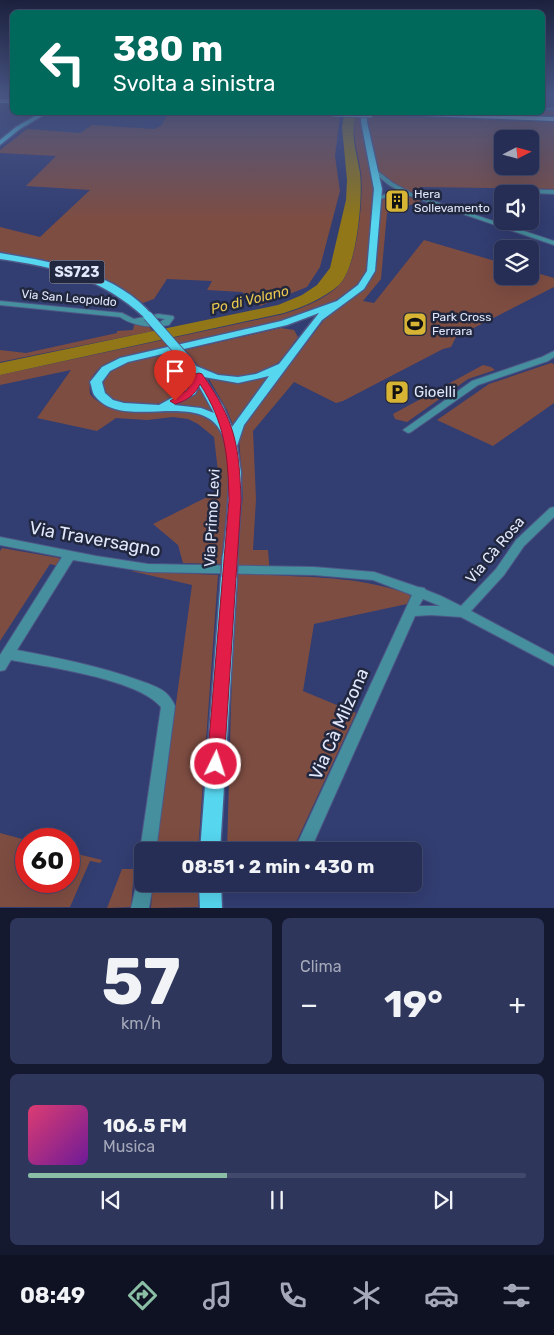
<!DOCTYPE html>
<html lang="it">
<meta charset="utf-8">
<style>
body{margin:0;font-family:Rubik,sans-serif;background:#2e365b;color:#f1f3f6;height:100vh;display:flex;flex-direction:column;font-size:19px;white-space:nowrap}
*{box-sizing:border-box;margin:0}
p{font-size:16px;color:#a4a8b9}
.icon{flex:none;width:28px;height:28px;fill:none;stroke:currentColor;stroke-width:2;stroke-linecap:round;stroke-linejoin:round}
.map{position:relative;height:908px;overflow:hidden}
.panel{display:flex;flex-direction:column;gap:10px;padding:10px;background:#15192f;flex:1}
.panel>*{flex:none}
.banner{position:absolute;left:10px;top:10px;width:535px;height:105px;border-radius:8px;box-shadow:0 5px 20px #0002,0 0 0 1px #424a6c;background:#00695c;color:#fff;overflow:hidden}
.needle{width:32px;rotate:84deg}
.fabs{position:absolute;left:494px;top:130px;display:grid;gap:10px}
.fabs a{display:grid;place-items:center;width:45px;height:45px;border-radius:8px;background:#262e55;box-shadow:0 5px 20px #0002,0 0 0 1px #424a6c;font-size:25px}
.speed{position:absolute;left:15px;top:828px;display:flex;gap:10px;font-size:25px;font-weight:700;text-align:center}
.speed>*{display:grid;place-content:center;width:65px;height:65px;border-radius:50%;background:#262e55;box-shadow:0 5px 20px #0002,0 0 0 1px #424a6c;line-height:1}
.speed .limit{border:8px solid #d22;background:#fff;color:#111}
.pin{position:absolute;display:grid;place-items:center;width:42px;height:42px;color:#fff;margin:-51px -21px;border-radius:50% 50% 50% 0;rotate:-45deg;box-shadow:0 0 5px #0007}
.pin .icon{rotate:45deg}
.me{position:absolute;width:55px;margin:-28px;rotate:4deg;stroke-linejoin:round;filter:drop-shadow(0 0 4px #0008)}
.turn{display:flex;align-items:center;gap:18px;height:105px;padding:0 20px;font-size:22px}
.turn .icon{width:65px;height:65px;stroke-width:2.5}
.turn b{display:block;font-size:35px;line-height:42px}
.big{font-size:38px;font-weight:700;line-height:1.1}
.panel .card{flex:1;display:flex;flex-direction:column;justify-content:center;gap:8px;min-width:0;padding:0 18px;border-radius:8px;background:#2e365b}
.panel .dial{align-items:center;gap:0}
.dial b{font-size:65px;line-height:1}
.song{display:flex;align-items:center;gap:15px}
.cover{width:60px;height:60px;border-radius:8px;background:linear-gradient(135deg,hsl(340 70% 55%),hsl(280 70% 35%))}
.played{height:5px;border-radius:2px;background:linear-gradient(90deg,#8abfa5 40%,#424a6c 40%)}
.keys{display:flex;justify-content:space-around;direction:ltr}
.heat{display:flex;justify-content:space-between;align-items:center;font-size:28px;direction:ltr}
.panel .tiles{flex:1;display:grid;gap:10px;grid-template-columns:1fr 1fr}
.card:last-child{grid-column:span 2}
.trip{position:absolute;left:134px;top:842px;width:288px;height:50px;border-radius:8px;background:#262e55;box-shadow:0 5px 20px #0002,0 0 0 1px #424a6c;font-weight:700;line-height:50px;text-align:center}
.dock{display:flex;height:80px;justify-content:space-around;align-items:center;background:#0f1222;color:#a4a8b9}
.dock .icon{width:35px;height:35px}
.dock .selected{color:#8abfa5}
.dock b{font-size:22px;color:#f1f3f6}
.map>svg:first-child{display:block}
.green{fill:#7e4d42;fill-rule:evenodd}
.water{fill:#917717}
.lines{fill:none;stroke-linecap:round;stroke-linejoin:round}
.minor-casing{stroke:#4e5887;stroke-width:2}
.major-casing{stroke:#4e5887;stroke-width:3}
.highway-casing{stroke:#4e5887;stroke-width:3}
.minor{fill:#458f9e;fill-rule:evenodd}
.major{fill:#56d6ef;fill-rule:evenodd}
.highway{fill:#a7e8f6;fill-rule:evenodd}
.major-bridge-far1-casing{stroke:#4e5887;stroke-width:11;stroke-linecap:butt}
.major-bridge-casing{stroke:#4e5887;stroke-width:18;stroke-linecap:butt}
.highway-bridge-casing{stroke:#4e5887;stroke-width:8;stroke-linecap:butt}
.major-bridge-far1{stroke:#56d6ef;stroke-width:9}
.major-bridge{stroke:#56d6ef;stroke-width:15}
.highway-bridge{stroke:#a7e8f6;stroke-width:7}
.route{fill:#e11d48;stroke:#92132f}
.labels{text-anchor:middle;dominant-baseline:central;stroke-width:5;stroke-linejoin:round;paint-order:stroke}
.far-poi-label{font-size:12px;fill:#e2e8fb;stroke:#21273e;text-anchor:start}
.far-street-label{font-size:12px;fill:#e2e8fb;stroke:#21273e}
.shield{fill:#21273e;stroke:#a8aec2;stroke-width:1}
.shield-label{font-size:14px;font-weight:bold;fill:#e2e8fb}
.far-water-label{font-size:14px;font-style:italic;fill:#ebc850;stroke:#21273e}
.poi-label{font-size:15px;fill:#e2e8fb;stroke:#21273e;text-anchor:start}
.street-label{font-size:15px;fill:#e2e8fb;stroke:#21273e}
.near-street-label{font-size:18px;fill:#e2e8fb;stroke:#21273e}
</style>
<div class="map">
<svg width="554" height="908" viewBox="0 0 554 908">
<rect width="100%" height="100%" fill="#323d71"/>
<g class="green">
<polygon points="543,110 554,110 554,118 402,113 542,112"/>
<polygon points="169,112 340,116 335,156 340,191 320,267 307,287 260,306 242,292 207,290 212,281 167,279 154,299 143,303 114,283 66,265 0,255 0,227 40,237 90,190 26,186 56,156 0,153 0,150 27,129 80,133 92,125 154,129 161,126"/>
<path d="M357 113 361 115C360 136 371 158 374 178 377 196 371 246 368 265 359 322 171 345 121 357 103 364 87 372 90 394 99 406 117 410 131 410 153 410 181 406 200 414 207 417 215 421 219 427 237 452 224 534 221 564L183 563 178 545 153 524 217 492 219 480 214 437 198 424 188 419 173 417 147 420 116 418 97 431 37 418 71 370 0 385V375L284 314C303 308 328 298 341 283 357 265 364 197 361 173 358 153 350 131 357 113Z"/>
<path d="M367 116 554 121V189L420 187 422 197C408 192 386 184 378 171 372 161 369 134 366 121ZM502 139H530V166H502Z"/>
<path d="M403 195 422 201 387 213 381 279 363 301 374 303 424 240 502 263V276H530V271L554 278V287L456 337 451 347 443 349 343 401 336 403 294 382 253 431 256 499 253 550H268L270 575C322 578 362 577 411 595L407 604 314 624 303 691 356 713 292 851H227L235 567 243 497 239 437 247 420 328 315 352 298 373 277 381 199 383 196Z"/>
<polygon points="138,324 148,326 153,331 0,362 0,350 26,353 117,333 117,331 133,330 134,325"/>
<path d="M281 328 294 330 298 337C290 347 283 360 273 367 259 379 227 381 210 374 199 369 192 358 185 350Z"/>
<path d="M173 352 193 376V380C178 408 128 414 104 393 95 360 150 357 173 352Z"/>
<polygon points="551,363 554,364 554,403 493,446 437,420 489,384"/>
<polygon points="483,365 491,367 495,370 468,379 407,422 395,419 393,414"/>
<polygon points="271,375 234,427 227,410 209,379 244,381"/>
<polygon points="199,384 216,415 199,408 169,405"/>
<polygon points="2,548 59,558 61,561 58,566 50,564 0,641 0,551"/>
<polygon points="131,571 218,575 198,851 156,851 192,585"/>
<polygon points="0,833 26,840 26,881 69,881 69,852 102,860 100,863 90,861 70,907 0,907"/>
<polygon points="122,869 134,869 131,907 107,908"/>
<polygon points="153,884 198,884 198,907 151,908"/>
</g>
<path class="water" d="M357 113C349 132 357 154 360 173 363 198 357 268 339 285 324 298 303 307 284 313L0 375V363L278 305 302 295 317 285 330 268 346 200 347 180 342 127 344 115Z"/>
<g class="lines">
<g class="minor-casing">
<g id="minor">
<rect x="542" y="108" width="12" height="2"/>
<polygon points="375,169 393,183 415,195 554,241 554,245 407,195 392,196 376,200 376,198 391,192 402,192 389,185 373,172 372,171"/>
<polygon points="516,189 554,190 554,194 514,192 514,190"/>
<path d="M0 301 122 313 134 319 158 314 173 316 174 318 169 325C152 328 135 327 120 317L0 305ZM158 318 165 319 160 322 144 321Z"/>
<polygon points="554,351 554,357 548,361 478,385 411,432 408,433 403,430 472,381 542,357"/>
<path d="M554 507V517L524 546 504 575 471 611 554 655V666L461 617 431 615 415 616 310 851H294L412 595 373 580 314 575 148 572 73 560 17 650C58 658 99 666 138 680 147 683 159 687 166 693 170 697 173 701 175 706L156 851H142V857L140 851 161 707C138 679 47 667 11 660L5 670 0 671V655L62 557 0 545V537L96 556 148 564 314 567 374 572 418 587 424 588 426 590 441 596 461 606 496 569 516 540 550 508ZM423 599 440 606H419Z"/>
<polygon points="142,876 142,884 153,884 149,908 131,908 138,878"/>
</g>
</g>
<g class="major-casing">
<g id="major">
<polygon points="42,112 49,112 20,129 0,145 0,140 16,127"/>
<path d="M361 112H367V122L382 189 375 271 364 289 322 320 244 425 237 446 241 473V498L237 557 235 561H225L223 557C226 526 236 460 221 432 199 389 123 432 95 396 92 393 92 386 90 382L102 367 120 358 281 321 337 301 358 285 367 271 374 189 361 122ZM319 313 279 364 256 374 238 377 218 375 196 366 187 354 183 353 178 356 193 377 186 390 159 405 124 403 113 400 105 393 102 382 110 371 128 362 287 325ZM269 376 232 427 223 406 204 377 238 383ZM199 386 214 413 201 408 174 405 195 394Z"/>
<path d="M0 253C53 262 117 272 153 316L151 318H145C102 278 57 267 0 259Z"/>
<polygon points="229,572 234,573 237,577 220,851 200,851 221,577 224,573"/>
<polygon points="199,884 221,884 222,908 200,908"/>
</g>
</g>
<g class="highway-casing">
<g id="highway">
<rect x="0" y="99" width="12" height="4"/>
<polygon points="365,112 554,117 554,121 368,114"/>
</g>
</g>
<use href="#minor" class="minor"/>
<use href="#major" class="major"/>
<use href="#highway" class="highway"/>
<g class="major-bridge-far1-casing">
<polyline id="major-bridge-far1" points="148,316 183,356"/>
</g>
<g class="major-bridge-casing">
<polyline id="major-bridge" points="229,577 230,557"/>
</g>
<g class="highway-bridge-casing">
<polyline id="highway-bridge" points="334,113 370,114"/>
</g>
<use href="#major-bridge-far1" class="major-bridge-far1"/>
<use href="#major-bridge" class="major-bridge"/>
<use href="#highway-bridge" class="highway-bridge"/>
</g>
<linearGradient id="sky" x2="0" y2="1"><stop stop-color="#1c223e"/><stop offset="0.43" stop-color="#495786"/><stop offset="1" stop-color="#495786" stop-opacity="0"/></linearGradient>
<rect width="554" height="221" fill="url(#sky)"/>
<path class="route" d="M199 373 202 374C235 421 239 443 241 500L224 764 222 770 216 772 210 770 207 764 229 500C228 454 225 423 200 384 195 395 186 401 175 404L170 401 187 390 195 374Z"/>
<defs>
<g id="building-square" transform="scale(1.25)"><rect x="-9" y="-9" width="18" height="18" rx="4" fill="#d8b434" stroke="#21273e"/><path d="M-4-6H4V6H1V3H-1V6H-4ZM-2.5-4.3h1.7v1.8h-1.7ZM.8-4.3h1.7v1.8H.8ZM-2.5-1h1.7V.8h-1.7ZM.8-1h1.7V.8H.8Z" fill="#111"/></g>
<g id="stadium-square" transform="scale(1.25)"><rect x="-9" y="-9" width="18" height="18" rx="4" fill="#d8b434" stroke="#21273e"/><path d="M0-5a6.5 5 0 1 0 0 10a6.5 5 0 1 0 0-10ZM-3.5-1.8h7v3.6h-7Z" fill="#111"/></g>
<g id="parking-square" transform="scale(1.25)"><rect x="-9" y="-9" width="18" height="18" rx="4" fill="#d8b434" stroke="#21273e"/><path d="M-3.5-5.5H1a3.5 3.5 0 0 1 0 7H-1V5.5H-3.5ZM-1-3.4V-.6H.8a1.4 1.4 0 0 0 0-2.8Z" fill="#111"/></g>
</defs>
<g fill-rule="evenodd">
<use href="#building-square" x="397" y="201"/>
<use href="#stadium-square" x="415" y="324"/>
<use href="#parking-square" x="397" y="392"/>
</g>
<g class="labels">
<g class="far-poi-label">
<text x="414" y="194">Hera<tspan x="414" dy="14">Sollevamento</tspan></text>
<text x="432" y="317">Park Cross<tspan x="432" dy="14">Ferrara</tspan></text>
</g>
<g class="far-street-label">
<text transform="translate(69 298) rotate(5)">Via San Leopoldo</text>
</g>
<rect class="shield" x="49.5" y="260.5" width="55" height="23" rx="4"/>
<g class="shield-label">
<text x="77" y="272">SS723</text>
</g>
<g class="far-water-label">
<text transform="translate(250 300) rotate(-14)">Po di Volano</text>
</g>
<g class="poi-label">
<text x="414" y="392">Gioelli</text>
</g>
<g class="street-label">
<text transform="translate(212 518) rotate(-87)">Via Primo Levi</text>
<text transform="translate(495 550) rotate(-50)">Via Cà Rosa</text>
</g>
<g class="near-street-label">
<text transform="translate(95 539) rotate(10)">Via Traversagno</text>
<text transform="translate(339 724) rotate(-66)">Via Cà Milzona</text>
</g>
</g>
</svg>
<div class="fabs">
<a><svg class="needle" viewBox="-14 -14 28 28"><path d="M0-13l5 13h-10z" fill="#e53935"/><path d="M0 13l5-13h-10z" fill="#a4a8b9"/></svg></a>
<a><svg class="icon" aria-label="sound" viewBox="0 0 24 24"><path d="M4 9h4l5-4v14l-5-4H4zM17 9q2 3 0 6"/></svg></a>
<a><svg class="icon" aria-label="layers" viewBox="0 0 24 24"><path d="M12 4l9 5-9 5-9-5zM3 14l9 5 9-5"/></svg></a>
</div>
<div class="speed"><div class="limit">60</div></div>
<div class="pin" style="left:175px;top:401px;background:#d93025"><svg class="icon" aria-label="arrive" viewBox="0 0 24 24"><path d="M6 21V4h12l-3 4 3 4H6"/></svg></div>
<svg class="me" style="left:216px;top:764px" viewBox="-20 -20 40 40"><circle r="17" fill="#e11d48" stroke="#fff" stroke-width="3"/><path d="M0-11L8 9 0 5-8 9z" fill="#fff"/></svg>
<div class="trip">08:51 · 2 min · 430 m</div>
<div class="banner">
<div class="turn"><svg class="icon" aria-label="left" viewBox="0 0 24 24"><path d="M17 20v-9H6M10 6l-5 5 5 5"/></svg><div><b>380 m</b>Svolta a sinistra</div></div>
</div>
</div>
<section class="panel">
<div class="tiles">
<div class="card dial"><b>57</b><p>km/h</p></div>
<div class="card"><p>Clima</p>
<div class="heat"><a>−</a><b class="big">19°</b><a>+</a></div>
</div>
<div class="card">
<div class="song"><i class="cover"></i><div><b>106.5 FM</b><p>Musica</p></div></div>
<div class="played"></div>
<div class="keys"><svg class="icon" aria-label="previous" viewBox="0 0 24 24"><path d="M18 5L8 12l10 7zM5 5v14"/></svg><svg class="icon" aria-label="pause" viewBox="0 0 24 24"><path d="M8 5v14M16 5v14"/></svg><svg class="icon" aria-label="next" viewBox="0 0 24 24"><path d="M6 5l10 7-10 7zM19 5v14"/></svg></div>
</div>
</div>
</section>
<nav class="dock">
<b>08:49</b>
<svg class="icon selected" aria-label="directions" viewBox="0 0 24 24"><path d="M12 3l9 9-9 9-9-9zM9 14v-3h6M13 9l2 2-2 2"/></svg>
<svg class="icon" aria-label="music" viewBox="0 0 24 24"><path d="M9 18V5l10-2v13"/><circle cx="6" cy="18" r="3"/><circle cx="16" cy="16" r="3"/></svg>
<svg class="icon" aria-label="phone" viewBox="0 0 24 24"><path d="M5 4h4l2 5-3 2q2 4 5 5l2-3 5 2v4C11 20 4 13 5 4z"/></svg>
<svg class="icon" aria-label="climate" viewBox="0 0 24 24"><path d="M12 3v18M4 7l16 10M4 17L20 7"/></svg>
<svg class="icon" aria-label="car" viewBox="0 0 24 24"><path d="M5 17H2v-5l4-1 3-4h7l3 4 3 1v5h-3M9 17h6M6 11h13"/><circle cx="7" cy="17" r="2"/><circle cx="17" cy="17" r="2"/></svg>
<svg class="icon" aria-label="filters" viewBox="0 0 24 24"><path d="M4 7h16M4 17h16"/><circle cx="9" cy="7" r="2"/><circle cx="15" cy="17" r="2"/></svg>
</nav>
